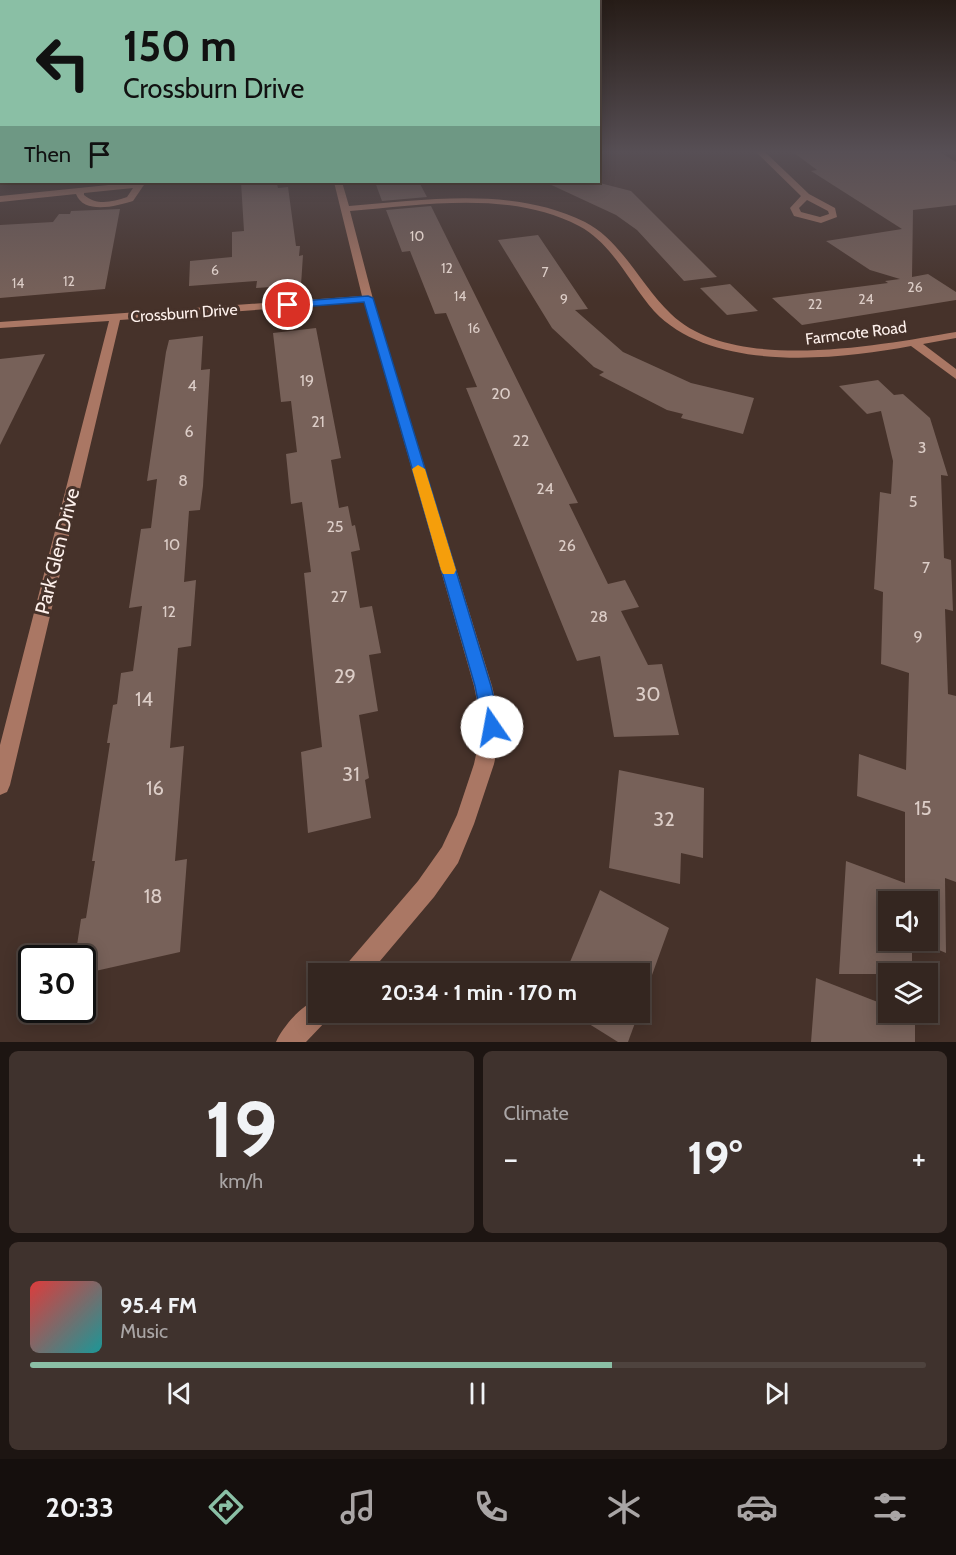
<!DOCTYPE html>
<meta charset="utf-8">
<style>
body{margin:0;font-family:Cabin,sans-serif;background:#3f322d;color:#f1f3f6;height:100vh;display:flex;flex-direction:column;font-size:22px;white-space:nowrap}
*{box-sizing:border-box;margin:0}
p{font-size:20px;color:#a9a5a5}
.icon{flex:none;width:33px;height:33px;fill:none;stroke:currentColor;stroke-width:2;stroke-linecap:round;stroke-linejoin:round}
.map{position:relative;height:1042px;overflow:hidden}
.drawer{display:flex;flex-direction:column;gap:9px;padding:9px;background:#1d1512;flex:1}
.drawer>*{flex:none}
.top-card{position:absolute;left:0px;top:0px;width:600px;height:183px;box-shadow:0 3px 15px #0003,0 0 0 2px #4e433e;background:#8abfa5;color:#111;overflow:hidden}
.fabs{position:absolute;left:878px;top:891px;display:grid;gap:12px}
.fabs a{display:grid;place-items:center;width:60px;height:60px;border-radius:0px;background:#342620;box-shadow:0 3px 15px #0003,0 0 0 2px #4e433e;font-size:30px}
.speed{position:absolute;left:18px;top:945px;display:flex;gap:12px;font-size:30px;font-weight:700;text-align:center}
.speed>*{display:grid;place-content:center;width:78px;height:78px;border-radius:50%;background:#342620;box-shadow:0 3px 15px #0003,0 0 0 2px #4e433e;line-height:1}
.speed .limit{border:3px solid #111;border-radius:9px;background:#fff;color:#111}
.pin{position:absolute;display:grid;place-items:center;width:51px;height:51px;color:#fff;margin:-26px;border:3px solid #fff;border-radius:50%;box-shadow:0 2px 6px #0007}
.me{position:absolute;width:66px;margin:-33px;rotate:348deg;stroke-linejoin:round;filter:drop-shadow(0 0 4px #0008)}
.turn{display:flex;align-items:center;gap:21px;height:126px;padding:0 24px;font-size:27px}
.turn .icon{width:78px;height:78px;stroke-width:2.5}
.turn b{display:block;font-size:42px;line-height:51px}
.then{display:flex;align-items:center;height:57px;padding:0 24px;background:#0003;gap:12px;font-size:22px}
.big{font-size:45px;font-weight:700;line-height:1.1}
.drawer .card{flex:1;display:flex;flex-direction:column;justify-content:center;gap:9px;min-width:0;padding:0 21px;border-radius:9px;background:#3f322d}
.drawer .dial{align-items:center;gap:0}
.dial b{font-size:78px;line-height:1}
.song{display:flex;align-items:center;gap:18px}
.cover{width:72px;height:72px;border-radius:9px;background:linear-gradient(135deg,hsl(0 70% 55%),hsl(180 70% 35%))}
.played{height:6px;border-radius:3px;background:linear-gradient(90deg,#8abfa5 65%,#4e433e 65%)}
.keys{display:flex;justify-content:space-around;direction:ltr}
.heat{display:flex;justify-content:space-between;align-items:center;font-size:33px;direction:ltr}
.drawer .tiles{flex:1;display:grid;gap:9px;grid-template-columns:1fr 1fr}
.card:last-child{grid-column:span 2}
.trip{position:absolute;left:308px;top:963px;width:342px;height:60px;border-radius:0px;background:#342620;box-shadow:0 3px 15px #0003,0 0 0 2px #4e433e;font-weight:700;line-height:60px;text-align:center}
.tab-bar{display:flex;height:96px;justify-content:space-around;align-items:center;background:#150f0d;color:#a9a5a5}
.tab-bar .icon{width:42px;height:42px}
.tab-bar .current{color:#8abfa5}
.tab-bar b{font-size:27px;color:#f1f3f6}
.map>svg:first-child{display:block}
.building{fill:#776159}
.lines{fill:none;stroke-linecap:round;stroke-linejoin:round}
.minor{fill:#aa7764;fill-rule:evenodd}
.major{fill:#f2c8b8;fill-rule:evenodd}
.route{fill:#1a73e8;stroke:#114b97;stroke-width:1.5}
.slow{fill:#f59e0b}
.labels{text-anchor:middle;dominant-baseline:central;stroke-width:6;stroke-linejoin:round;paint-order:stroke}
.far-number-label{font-size:14px;fill:#dccdc7}
.far-street-label{font-size:16px;fill:#fef1ec;stroke:#46322a}
.number-label{font-size:16px;fill:#dccdc7}
.street-label{font-size:20px;fill:#fef1ec;stroke:#46322a}
.near-number-label{font-size:20px;fill:#dccdc7}
</style>
<div class="map">
<svg width="956" height="1042" viewBox="0 0 956 1042">
<rect width="100%" height="100%" fill="#46322a"/>
<g class="building">
<polygon points="793,152 940,152 956,162 956,205 913,210 912,277 928,274 956,292 956,300 802,325 772,298 888,283 885,281 900,279 870,270 826,241 902,229 811,171 817,170"/>
<polygon points="241,182 270,182 270,185 277,184 278,188 288,187 296,246 300,246 299,256 303,255 301,285 256,288 257,281 189,286 190,261 232,257 232,232 244,231"/>
<polygon points="375,182 419,182 427,197 382,201"/>
<polygon points="545,182 596,182 631,191 717,277 684,281 637,230 616,215"/>
<polygon points="431,206 578,503 569,504 608,584 625,580 639,607 621,611 648,665 662,664 679,735 614,737 600,656 577,661 466,388 477,387 446,313 435,314 410,251 402,252 386,210"/>
<polygon points="120,209 105,289 0,298 0,225 53,222 59,214 70,214 71,211"/>
<polygon points="538,235 588,309 575,310 623,352 691,383 754,398 743,434 681,418 683,414 667,410 599,375 604,372 594,367 552,328 498,240"/>
<polygon points="730,284 758,311 727,315 700,288"/>
<polygon points="316,328 341,458 331,460 339,508 348,506 352,526 355,525 360,550 351,552 360,608 372,606 381,653 369,655 378,711 359,715 369,778 365,780 371,818 308,833 301,752 322,747 304,573 311,572 302,502 291,504 286,454 297,452 291,401 281,402 273,333"/>
<polygon points="203,336 201,370 210,369 203,486 200,510 189,511 184,582 196,580 191,646 178,648 170,748 184,746 175,861 187,859 180,952 82,974 82,958 75,958 81,919 86,918 95,861 92,861 110,743 107,743 113,705 117,704 121,673 133,671 142,606 129,608 141,529 151,528 157,479 147,481 166,352 169,340"/>
<polygon points="45,354 0,445 0,359"/>
<polygon points="878,380 894,395 903,394 930,418 948,476 941,475 944,558 951,560 953,611 945,609 948,694 956,696 956,882 945,878 946,953 915,940 927,940 927,902 888,902 888,940 912,940 912,974 839,974 846,861 905,883 905,812 857,796 859,754 906,770 909,673 881,664 883,592 874,589 880,492 891,494 893,461 881,411 867,414 839,386"/>
<polygon points="619,770 704,788 703,858 681,853 680,884 609,868"/>
<polygon points="600,890 669,928 639,1011 639,974 565,974"/>
<polygon points="816,978 888,1006 888,1012 903,1012 915,1017 915,1042 811,1042"/>
<polygon points="570,1012 639,1012 628,1042 618,1042"/>
</g>
<g class="lines">
<g class="minor">
<path d="M756 152H765L809 194 835 208 837 217 821 223 794 216 790 208 801 196ZM807 200 828 211 829 214 820 217 801 212 799 208Z"/>
<path d="M138 182H146L133 201C117 206 84 215 76 194L0 202V196ZM133 188 127 197C112 202 97 206 84 195V193Z"/>
<path d="M334 182H342L349 206C426 200 512 186 585 222 622 241 641 286 671 314 733 374 880 345 956 332V338L923 344 956 369V379L911 346C836 360 712 373 654 311 630 284 613 244 579 226 510 190 424 205 350 211L373 299 492 686 502 727 494 764 474 824 458 863 434 897 369 974H341L345 966 418 881 442 847 457 815 474 764 482 727 474 686 364 302 120 320 10 785 7 792 0 795V745L109 321 0 328V322L362 296Z"/>
<path d="M318 999V1012H330L327 1020 306 1042H276C283 1026 302 1005 318 999Z"/>
</g>
<g class="major">
<rect x="0" y="160" width="2" height="4"/>
<rect x="0" y="172" width="2" height="4"/>
</g>
</g>
<linearGradient id="sky" x2="0" y2="1"><stop stop-color="#261c17"/><stop offset="0.51" stop-color="#574f55"/><stop offset="1" stop-color="#574f55" stop-opacity="0"/></linearGradient>
<rect width="956" height="298" fill="url(#sky)"/>
<polygon class="route" points="368,296 373,298 491,686 501,727 498,732 492,735 486,732 483,727 475,686 364,302 288,308 283,305 288,302"/>
<polygon class="slow" points="418,465 425,469 456,570 454,574 443,574 441,570 412,469"/>
<g class="labels">
<g class="far-number-label">
<text x="417" y="236">10</text>
<text x="447" y="268">12</text>
<text x="215" y="270">6</text>
<text x="545" y="272">7</text>
<text x="69" y="281">12</text>
<text x="18" y="283">14</text>
<text x="915" y="287">26</text>
<text x="460" y="296">14</text>
<text x="564" y="299">9</text>
<text x="866" y="299">24</text>
<text x="815" y="304">22</text>
<text x="474" y="328">16</text>
</g>
<g class="far-street-label">
<text transform="translate(184 313) rotate(-4)">Crossburn Drive</text>
<text transform="translate(856 333) rotate(-7)">Farmcote Road</text>
</g>
<g class="number-label">
<text x="307" y="380">19</text>
<text x="192" y="385">4</text>
<text x="501" y="393">20</text>
<text x="318" y="421">21</text>
<text x="189" y="431">6</text>
<text x="521" y="440">22</text>
<text x="922" y="447">3</text>
<text x="183" y="480">8</text>
<text x="545" y="488">24</text>
<text x="913" y="501">5</text>
<text x="335" y="526">25</text>
<text x="172" y="544">10</text>
<text x="567" y="545">26</text>
<text x="926" y="567">7</text>
<text x="339" y="596">27</text>
<text x="169" y="611">12</text>
<text x="599" y="616">28</text>
<text x="918" y="636">9</text>
</g>
<g class="street-label">
<text transform="translate(57 551) rotate(-76)">Park Glen Drive</text>
</g>
<g class="near-number-label">
<text x="345" y="676">29</text>
<text x="648" y="694">30</text>
<text x="144" y="699">14</text>
<text x="351" y="774">31</text>
<text x="155" y="788">16</text>
<text x="923" y="808">15</text>
<text x="664" y="819">32</text>
<text x="153" y="896">18</text>
</g>
</g>
</svg>
<div class="fabs">
<a><svg class="icon" aria-label="sound" viewBox="0 0 24 24"><path d="M4 9h4l5-4v14l-5-4H4zM17 9q2 3 0 6"/></svg></a>
<a><svg class="icon" aria-label="layers" viewBox="0 0 24 24"><path d="M12 4l9 5-9 5-9-5zM3 14l9 5 9-5"/></svg></a>
</div>
<div class="speed"><div class="limit">30</div></div>
<div class="pin" style="left:288px;top:305px;background:#d93025"><svg class="icon" aria-label="arrive" viewBox="0 0 24 24"><path d="M6 21V4h12l-3 4 3 4H6"/></svg></div>
<svg class="me" style="left:492px;top:727px" viewBox="-20 -20 40 40"><circle r="19" fill="#fff"/><path d="M0-13L10 11 0 6-10 11z" fill="#1a73e8"/></svg>
<div class="trip">20:34 · 1 min · 170 m</div>
<div class="top-card">
<div class="turn"><svg class="icon" aria-label="left" viewBox="0 0 24 24"><path d="M17 20v-9H6M10 6l-5 5 5 5"/></svg><div><b>150 m</b>Crossburn Drive</div></div>
<div class="then">Then<svg class="icon" aria-label="arrive" viewBox="0 0 24 24"><path d="M6 21V4h12l-3 4 3 4H6"/></svg></div>
</div>
</div>
<section class="drawer">
<div class="tiles">
<div class="card dial"><b>19</b><p>km/h</p></div>
<div class="card"><p>Climate</p>
<div class="heat"><a>−</a><b class="big">19°</b><a>+</a></div>
</div>
<div class="card">
<div class="song"><i class="cover"></i><div><b>95.4 FM</b><p>Music</p></div></div>
<div class="played"></div>
<div class="keys"><svg class="icon" aria-label="previous" viewBox="0 0 24 24"><path d="M18 5L8 12l10 7zM5 5v14"/></svg><svg class="icon" aria-label="pause" viewBox="0 0 24 24"><path d="M8 5v14M16 5v14"/></svg><svg class="icon" aria-label="next" viewBox="0 0 24 24"><path d="M6 5l10 7-10 7zM19 5v14"/></svg></div>
</div>
</div>
</section>
<nav class="tab-bar">
<b>20:33</b>
<svg class="icon current" aria-label="directions" viewBox="0 0 24 24"><path d="M12 3l9 9-9 9-9-9zM9 14v-3h6M13 9l2 2-2 2"/></svg>
<svg class="icon" aria-label="music" viewBox="0 0 24 24"><path d="M9 18V5l10-2v13"/><circle cx="6" cy="18" r="3"/><circle cx="16" cy="16" r="3"/></svg>
<svg class="icon" aria-label="phone" viewBox="0 0 24 24"><path d="M5 4h4l2 5-3 2q2 4 5 5l2-3 5 2v4C11 20 4 13 5 4z"/></svg>
<svg class="icon" aria-label="climate" viewBox="0 0 24 24"><path d="M12 3v18M4 7l16 10M4 17L20 7"/></svg>
<svg class="icon" aria-label="car" viewBox="0 0 24 24"><path d="M5 17H2v-5l4-1 3-4h7l3 4 3 1v5h-3M9 17h6M6 11h13"/><circle cx="7" cy="17" r="2"/><circle cx="17" cy="17" r="2"/></svg>
<svg class="icon" aria-label="filters" viewBox="0 0 24 24"><path d="M4 7h16M4 17h16"/><circle cx="9" cy="7" r="2"/><circle cx="15" cy="17" r="2"/></svg>
</nav>
